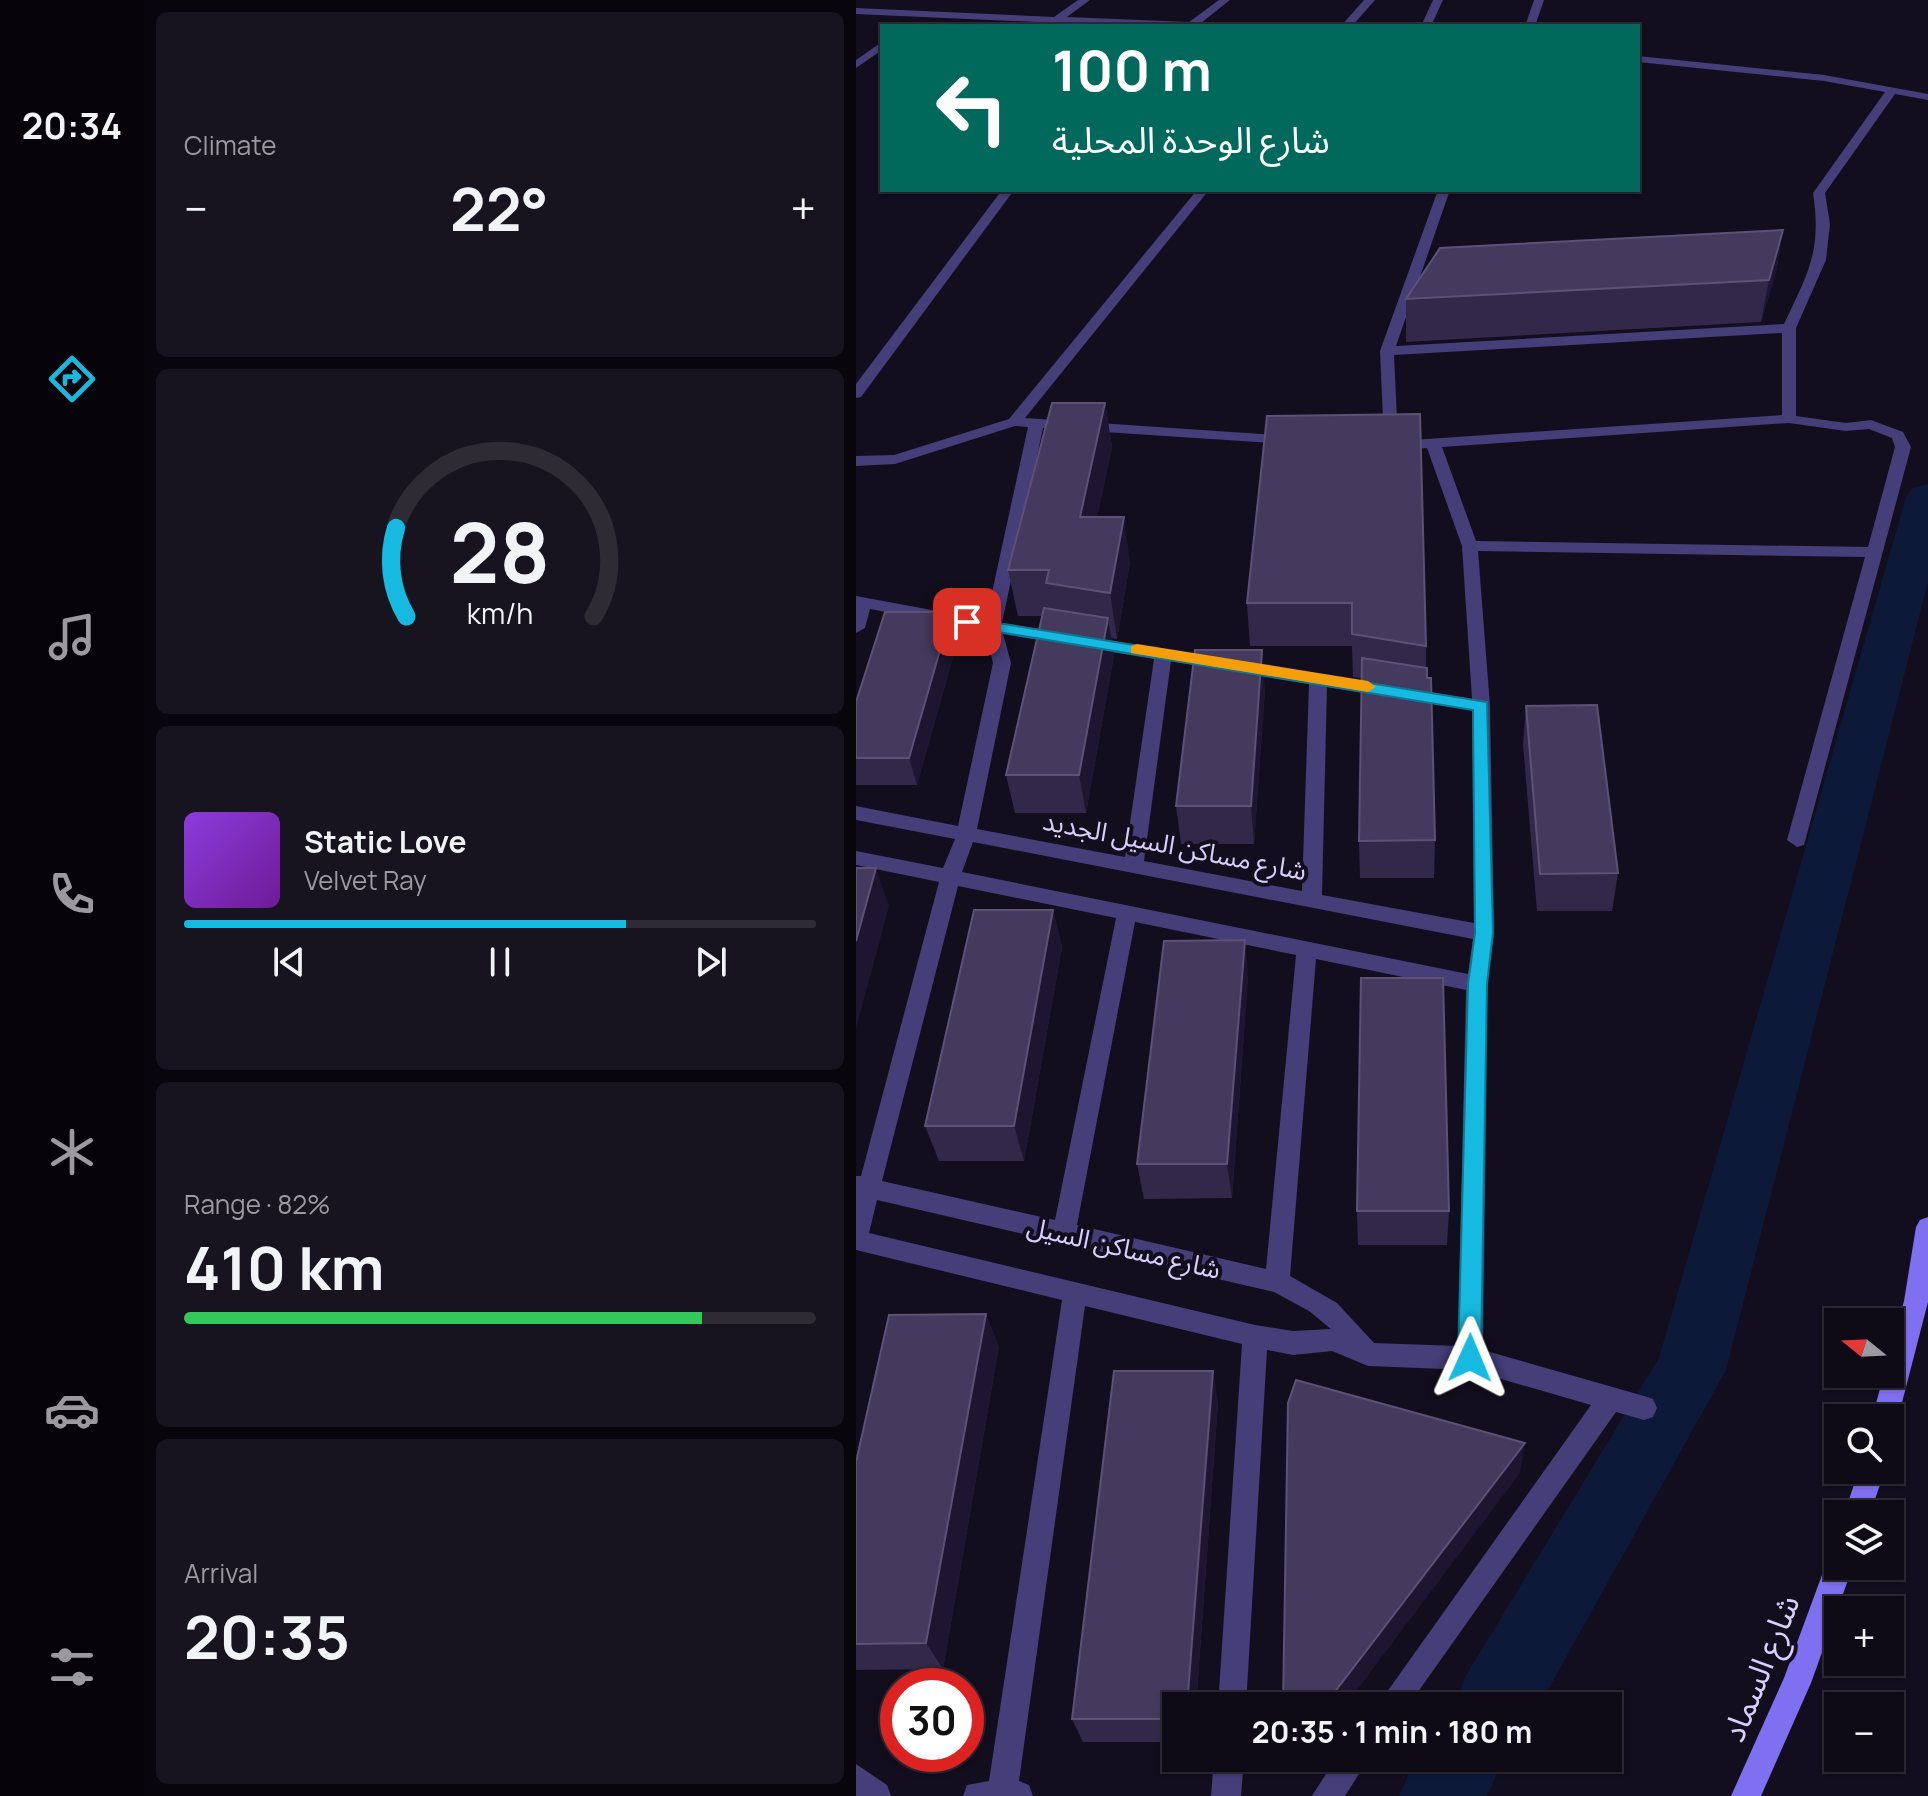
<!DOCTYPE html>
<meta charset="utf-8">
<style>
body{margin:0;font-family:Manrope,"Noto Sans Arabic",sans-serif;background:#17131f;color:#f1f3f6;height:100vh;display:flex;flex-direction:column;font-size:30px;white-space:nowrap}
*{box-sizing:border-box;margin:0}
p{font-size:26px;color:#9b9aa1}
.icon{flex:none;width:44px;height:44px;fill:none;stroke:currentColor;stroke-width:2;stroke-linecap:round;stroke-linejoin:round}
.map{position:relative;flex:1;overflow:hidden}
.details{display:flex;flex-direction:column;gap:12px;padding:12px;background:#08060c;width:712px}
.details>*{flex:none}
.banner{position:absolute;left:24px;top:24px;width:760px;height:168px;border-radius:0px;box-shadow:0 2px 6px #0004,0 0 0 2px #2e2b35;background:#00695c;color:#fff;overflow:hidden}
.needle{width:52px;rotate:288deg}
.controls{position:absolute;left:968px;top:1308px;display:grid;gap:16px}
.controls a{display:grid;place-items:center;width:80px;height:80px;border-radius:0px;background:#0e0a16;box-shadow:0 2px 6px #0004,0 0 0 2px #2e2b35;font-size:40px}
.speed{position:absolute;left:24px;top:1668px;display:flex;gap:16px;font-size:40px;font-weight:700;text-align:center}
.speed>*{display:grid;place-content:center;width:104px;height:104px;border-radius:50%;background:#0e0a16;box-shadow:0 2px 6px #0004,0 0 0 2px #2e2b35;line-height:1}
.speed .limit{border:12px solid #d22;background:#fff;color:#111}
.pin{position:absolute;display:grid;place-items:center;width:68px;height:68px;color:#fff;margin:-34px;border-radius:16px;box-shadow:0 4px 12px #0006}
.me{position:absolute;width:88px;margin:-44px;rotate:1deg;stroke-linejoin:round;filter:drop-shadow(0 0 6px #0008)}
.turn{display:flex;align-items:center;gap:28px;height:168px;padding:0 40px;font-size:36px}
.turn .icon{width:104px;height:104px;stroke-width:2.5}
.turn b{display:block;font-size:56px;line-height:68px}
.big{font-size:60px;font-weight:700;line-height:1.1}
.details .tile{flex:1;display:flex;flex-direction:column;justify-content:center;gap:12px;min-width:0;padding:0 28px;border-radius:12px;background:#17131f}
.details .dial{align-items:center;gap:0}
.dial svg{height:208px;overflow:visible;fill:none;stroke:#2e2b35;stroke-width:7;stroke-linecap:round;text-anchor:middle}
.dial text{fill:#f1f3f6;stroke:none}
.song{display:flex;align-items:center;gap:24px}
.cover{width:96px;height:96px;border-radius:12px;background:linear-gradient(135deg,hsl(270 70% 55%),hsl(280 70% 35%))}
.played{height:8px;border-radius:4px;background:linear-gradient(90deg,#16b9e0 70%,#2e2b35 70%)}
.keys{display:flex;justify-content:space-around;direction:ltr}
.heat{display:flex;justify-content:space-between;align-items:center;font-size:44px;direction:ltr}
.charge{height:12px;border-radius:6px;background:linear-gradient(90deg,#34c759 82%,#2e2b35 0)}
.trip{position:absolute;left:306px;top:1692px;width:460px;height:80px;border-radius:0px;background:#0e0a16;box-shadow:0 2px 6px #0004,0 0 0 2px #2e2b35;font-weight:700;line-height:80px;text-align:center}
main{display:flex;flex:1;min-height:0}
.dock{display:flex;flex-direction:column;width:144px;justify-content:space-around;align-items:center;background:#060409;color:#9b9aa1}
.dock .icon{width:56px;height:56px}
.dock .selected{color:#16b9e0}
.dock b{font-size:36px;color:#f1f3f6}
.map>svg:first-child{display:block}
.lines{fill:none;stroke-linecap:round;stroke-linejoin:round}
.canal{fill:#0d1938;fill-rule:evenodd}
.street{fill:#453e78;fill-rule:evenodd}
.secondary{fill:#7f70f1;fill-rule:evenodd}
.wall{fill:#32294a}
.shaded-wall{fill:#1e1631}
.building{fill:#443a5d;stroke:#5b5276;stroke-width:2}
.route{fill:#16b9e0;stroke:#0e7892;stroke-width:2}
.slow{fill:#f59e0b}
.labels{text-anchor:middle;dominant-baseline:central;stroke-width:8;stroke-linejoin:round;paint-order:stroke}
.street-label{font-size:26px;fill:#d8cffa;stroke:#120e1e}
.near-street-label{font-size:32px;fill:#d8cffa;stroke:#120e1e}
</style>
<main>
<nav class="dock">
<b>20:34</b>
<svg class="icon selected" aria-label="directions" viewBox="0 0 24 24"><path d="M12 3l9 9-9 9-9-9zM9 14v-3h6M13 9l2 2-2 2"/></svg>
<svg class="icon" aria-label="music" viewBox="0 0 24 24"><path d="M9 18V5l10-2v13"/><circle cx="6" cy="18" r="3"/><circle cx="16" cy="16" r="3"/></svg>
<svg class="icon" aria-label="phone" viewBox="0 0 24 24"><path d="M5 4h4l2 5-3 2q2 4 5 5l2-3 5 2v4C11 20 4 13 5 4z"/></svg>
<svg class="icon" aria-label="climate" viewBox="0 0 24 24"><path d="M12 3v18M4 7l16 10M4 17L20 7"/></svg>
<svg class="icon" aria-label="car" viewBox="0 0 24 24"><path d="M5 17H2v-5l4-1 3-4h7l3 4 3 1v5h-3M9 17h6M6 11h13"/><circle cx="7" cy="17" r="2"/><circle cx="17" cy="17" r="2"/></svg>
<svg class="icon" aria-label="filters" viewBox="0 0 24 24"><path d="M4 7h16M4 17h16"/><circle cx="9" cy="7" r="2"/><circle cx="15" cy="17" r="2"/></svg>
</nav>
<section class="details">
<div class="tile"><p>Climate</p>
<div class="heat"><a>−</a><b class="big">22°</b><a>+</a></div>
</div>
<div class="tile dial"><svg viewBox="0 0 100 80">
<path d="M14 69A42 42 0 1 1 86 69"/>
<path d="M14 69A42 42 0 0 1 10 35" stroke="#16b9e0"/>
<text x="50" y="56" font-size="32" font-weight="700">28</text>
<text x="50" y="72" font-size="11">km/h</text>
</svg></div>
<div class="tile">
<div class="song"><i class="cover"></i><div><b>Static Love</b><p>Velvet Ray</p></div></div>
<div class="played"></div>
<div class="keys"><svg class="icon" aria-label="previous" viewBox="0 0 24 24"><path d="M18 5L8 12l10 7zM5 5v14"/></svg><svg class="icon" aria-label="pause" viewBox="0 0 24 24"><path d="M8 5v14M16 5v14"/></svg><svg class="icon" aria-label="next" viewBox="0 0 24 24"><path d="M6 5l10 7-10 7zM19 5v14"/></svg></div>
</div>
<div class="tile"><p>Range · 82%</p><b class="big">410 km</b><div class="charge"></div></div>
<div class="tile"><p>Arrival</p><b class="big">20:35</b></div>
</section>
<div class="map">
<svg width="1072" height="1796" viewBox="0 0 1072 1796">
<rect width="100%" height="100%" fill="#120e1e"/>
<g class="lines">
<g class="canal">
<polygon points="1072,484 1072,582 870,1370 683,1706 598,1706 609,1677 803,1358 1050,497 1057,488"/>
<polygon points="560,1758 648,1758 631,1796 543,1796"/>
</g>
<g class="street">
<polygon points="222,0 234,0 211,17 333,22 363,0 374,0 345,23 348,26 272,26 0,14 0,8 198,17"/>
<polygon points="508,0 519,0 496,26 485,26"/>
<polygon points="577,0 587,0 575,26 565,26"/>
<polygon points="678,0 688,0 679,26 669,26"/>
<polygon points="26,42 26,50 0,68 0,60"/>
<path d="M782 56 968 75 1072 94V100L1039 94 969 193 974 224 970 260 940 328V416L990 423 1015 420 1047 432 1055 447 948 845 941 847 931 840 1009 557 622 551 634 706 638 933 631 984 627 1350 788 1396 797 1399 801 1408 797 1417 788 1420 760 1412 552 1706H521L735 1405 614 1370 512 1366 476 1351 437 1355 411 1350 390 1706H362L386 1344 229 1306 163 1781 173 1785 177 1796H107L111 1785 133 1781 206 1300 0 1250V1176H5L83 882 0 865V851L87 868 99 839 0 820V806L102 826 137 663 129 631 14 609 9 628 0 633V596L130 620 172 427 159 426 39 464 0 466V456L38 455 153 419 341 190H353L169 418 433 436 440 440 433 444 187 428 146 623 616 699 606 546 571 448 537 451 532 449 528 442 524 351 582 190H594L540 346 928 324C952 273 966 251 957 193L1029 92 968 81 782 62ZM926 333V415L542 441 538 355ZM933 423 990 431 1013 429 1036 438 1039 447 1012 547 620 541 586 447ZM147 634 298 659 269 857 121 829 155 663ZM315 661 453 684 446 891 288 861ZM471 687 616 710 618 923 466 895ZM117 842 617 939 612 974 106 872ZM102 886 260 918 199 1220 26 1181ZM279 922 440 955 410 1269 221 1225ZM460 959 610 990 602 1346 518 1343 481 1303 434 1276ZM21 1200 418 1292 453 1311 475 1329 437 1331 399 1325 13 1233Z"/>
<polygon points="146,190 158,190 5,397 0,398 0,384"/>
<polygon points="358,1758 388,1758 385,1796 355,1796"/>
<polygon points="480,1758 513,1758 489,1796 456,1796"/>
<polygon points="0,1764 31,1785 35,1796 0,1796"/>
</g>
<g class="secondary">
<polygon points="1072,1217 1072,1302 1042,1418 1034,1428 1034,1418 1016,1418 1028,1374 1034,1374 1034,1352 1048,1301 1060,1227 1064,1220"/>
<polygon points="1003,1470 1029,1470 1014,1514 988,1514"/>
<polygon points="982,1553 982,1566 997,1566 955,1683 905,1796 875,1796 928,1678 973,1556"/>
</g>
</g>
<g class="wall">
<polygon points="927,230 920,272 905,322 550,342 550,299"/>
<polygon points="249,403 256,447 241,517 274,562 261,639 255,638 258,655 230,813 159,813 150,775 186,616 162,616 152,570"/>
<polygon points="411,416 570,646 570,668 579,840 578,878 504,878 503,841 506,678 497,677 496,646 394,646 391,603"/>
<polygon points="102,639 61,785 0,785 0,702"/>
<polygon points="409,688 398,844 325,844 320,806"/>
<polygon points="670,706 762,873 756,911 681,911 667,744"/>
<polygon points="197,910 206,947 168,1161 83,1161 69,1126"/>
<polygon points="392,977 376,1198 288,1199 281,1164"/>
<polygon points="501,1211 593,1211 591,1245 502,1245"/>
<polygon points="143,1346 87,1669 0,1670 0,1462"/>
<polygon points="362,1402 340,1706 320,1706 320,1742 227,1742 216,1719"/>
</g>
<g class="shaded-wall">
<polygon points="927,230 920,272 905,322 913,280"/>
<polygon points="249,403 256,447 232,562 224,517"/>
<polygon points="268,517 274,562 261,639 254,593"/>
<polygon points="95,612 102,639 61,785 53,758"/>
<polygon points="252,618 258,655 230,813 223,775"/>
<polygon points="406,650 409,688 398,844 395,806"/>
<polygon points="20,868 33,906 0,1029 0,941"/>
<polygon points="197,910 206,947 168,1161 158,1126"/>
<polygon points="389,940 392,977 376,1198 371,1164"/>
<polygon points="130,1314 143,1346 87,1669 70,1643"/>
<polygon points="357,1371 362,1402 340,1706 331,1706"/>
<polygon points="669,1443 664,1473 489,1706 468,1706"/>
</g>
<g class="building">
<polygon points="927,230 913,280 550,299 584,248"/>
<polygon points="196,403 249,403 224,517 268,517 254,593 190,583 193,570 152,570"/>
<polygon points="564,414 570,646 496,634 496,603 391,603 411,416"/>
<polygon points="188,608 252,618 223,775 150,775"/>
<polygon points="29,612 95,612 53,758 0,758 0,702"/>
<polygon points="339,650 406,650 395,806 320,806"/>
<polygon points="506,658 571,668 571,678 575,678 579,840 503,841"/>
<polygon points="741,705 762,873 684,874 670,706"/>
<polygon points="0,868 20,868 0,941"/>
<polygon points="118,910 197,910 158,1126 69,1126"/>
<polygon points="389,940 371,1164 281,1164 308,941"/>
<polygon points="505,978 587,978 593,1211 501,1211"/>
<polygon points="130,1314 70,1643 0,1644 0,1462 33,1315"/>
<polygon points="258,1371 357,1371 331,1706 320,1706 320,1719 216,1719"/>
<polygon points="440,1380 669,1443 468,1706 427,1706 432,1403"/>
</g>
<polygon class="route" points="111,618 631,702 637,933 631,984 625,1358 622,1366 614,1369 606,1366 602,1358 612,984 619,933 617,710 106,626 104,622"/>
<polygon class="slow" points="281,644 512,681 520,687 512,692 275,653 275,646"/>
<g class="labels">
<g class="street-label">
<text transform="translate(319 845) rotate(11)">شارع مساكن السيل الجديد</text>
<text transform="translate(268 1247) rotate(13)">شارع مساكن السيل</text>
</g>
<g class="near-street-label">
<text transform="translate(904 1668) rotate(-68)">شارع السماد</text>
</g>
</g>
</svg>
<div class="controls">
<a><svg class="needle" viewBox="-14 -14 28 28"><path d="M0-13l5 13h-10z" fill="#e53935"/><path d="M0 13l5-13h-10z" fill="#9b9aa1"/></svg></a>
<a><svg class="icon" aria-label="search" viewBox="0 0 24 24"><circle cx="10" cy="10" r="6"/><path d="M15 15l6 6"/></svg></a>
<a><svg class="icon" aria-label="layers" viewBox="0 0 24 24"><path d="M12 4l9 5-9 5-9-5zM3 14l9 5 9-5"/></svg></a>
<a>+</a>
<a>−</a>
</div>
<div class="speed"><div class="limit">30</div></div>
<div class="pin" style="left:111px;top:622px;background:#d93025"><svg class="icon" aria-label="arrive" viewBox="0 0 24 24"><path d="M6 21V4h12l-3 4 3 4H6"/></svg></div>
<svg class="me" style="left:614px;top:1358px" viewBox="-20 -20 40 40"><path d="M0-17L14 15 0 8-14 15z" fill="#16b9e0" stroke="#fff" stroke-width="4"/></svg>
<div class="trip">20:35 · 1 min · 180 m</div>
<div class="banner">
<div class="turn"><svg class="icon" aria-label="left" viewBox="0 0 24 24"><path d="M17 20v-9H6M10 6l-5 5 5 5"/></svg><div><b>100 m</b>شارع الوحدة المحلية</div></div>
</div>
</div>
</main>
